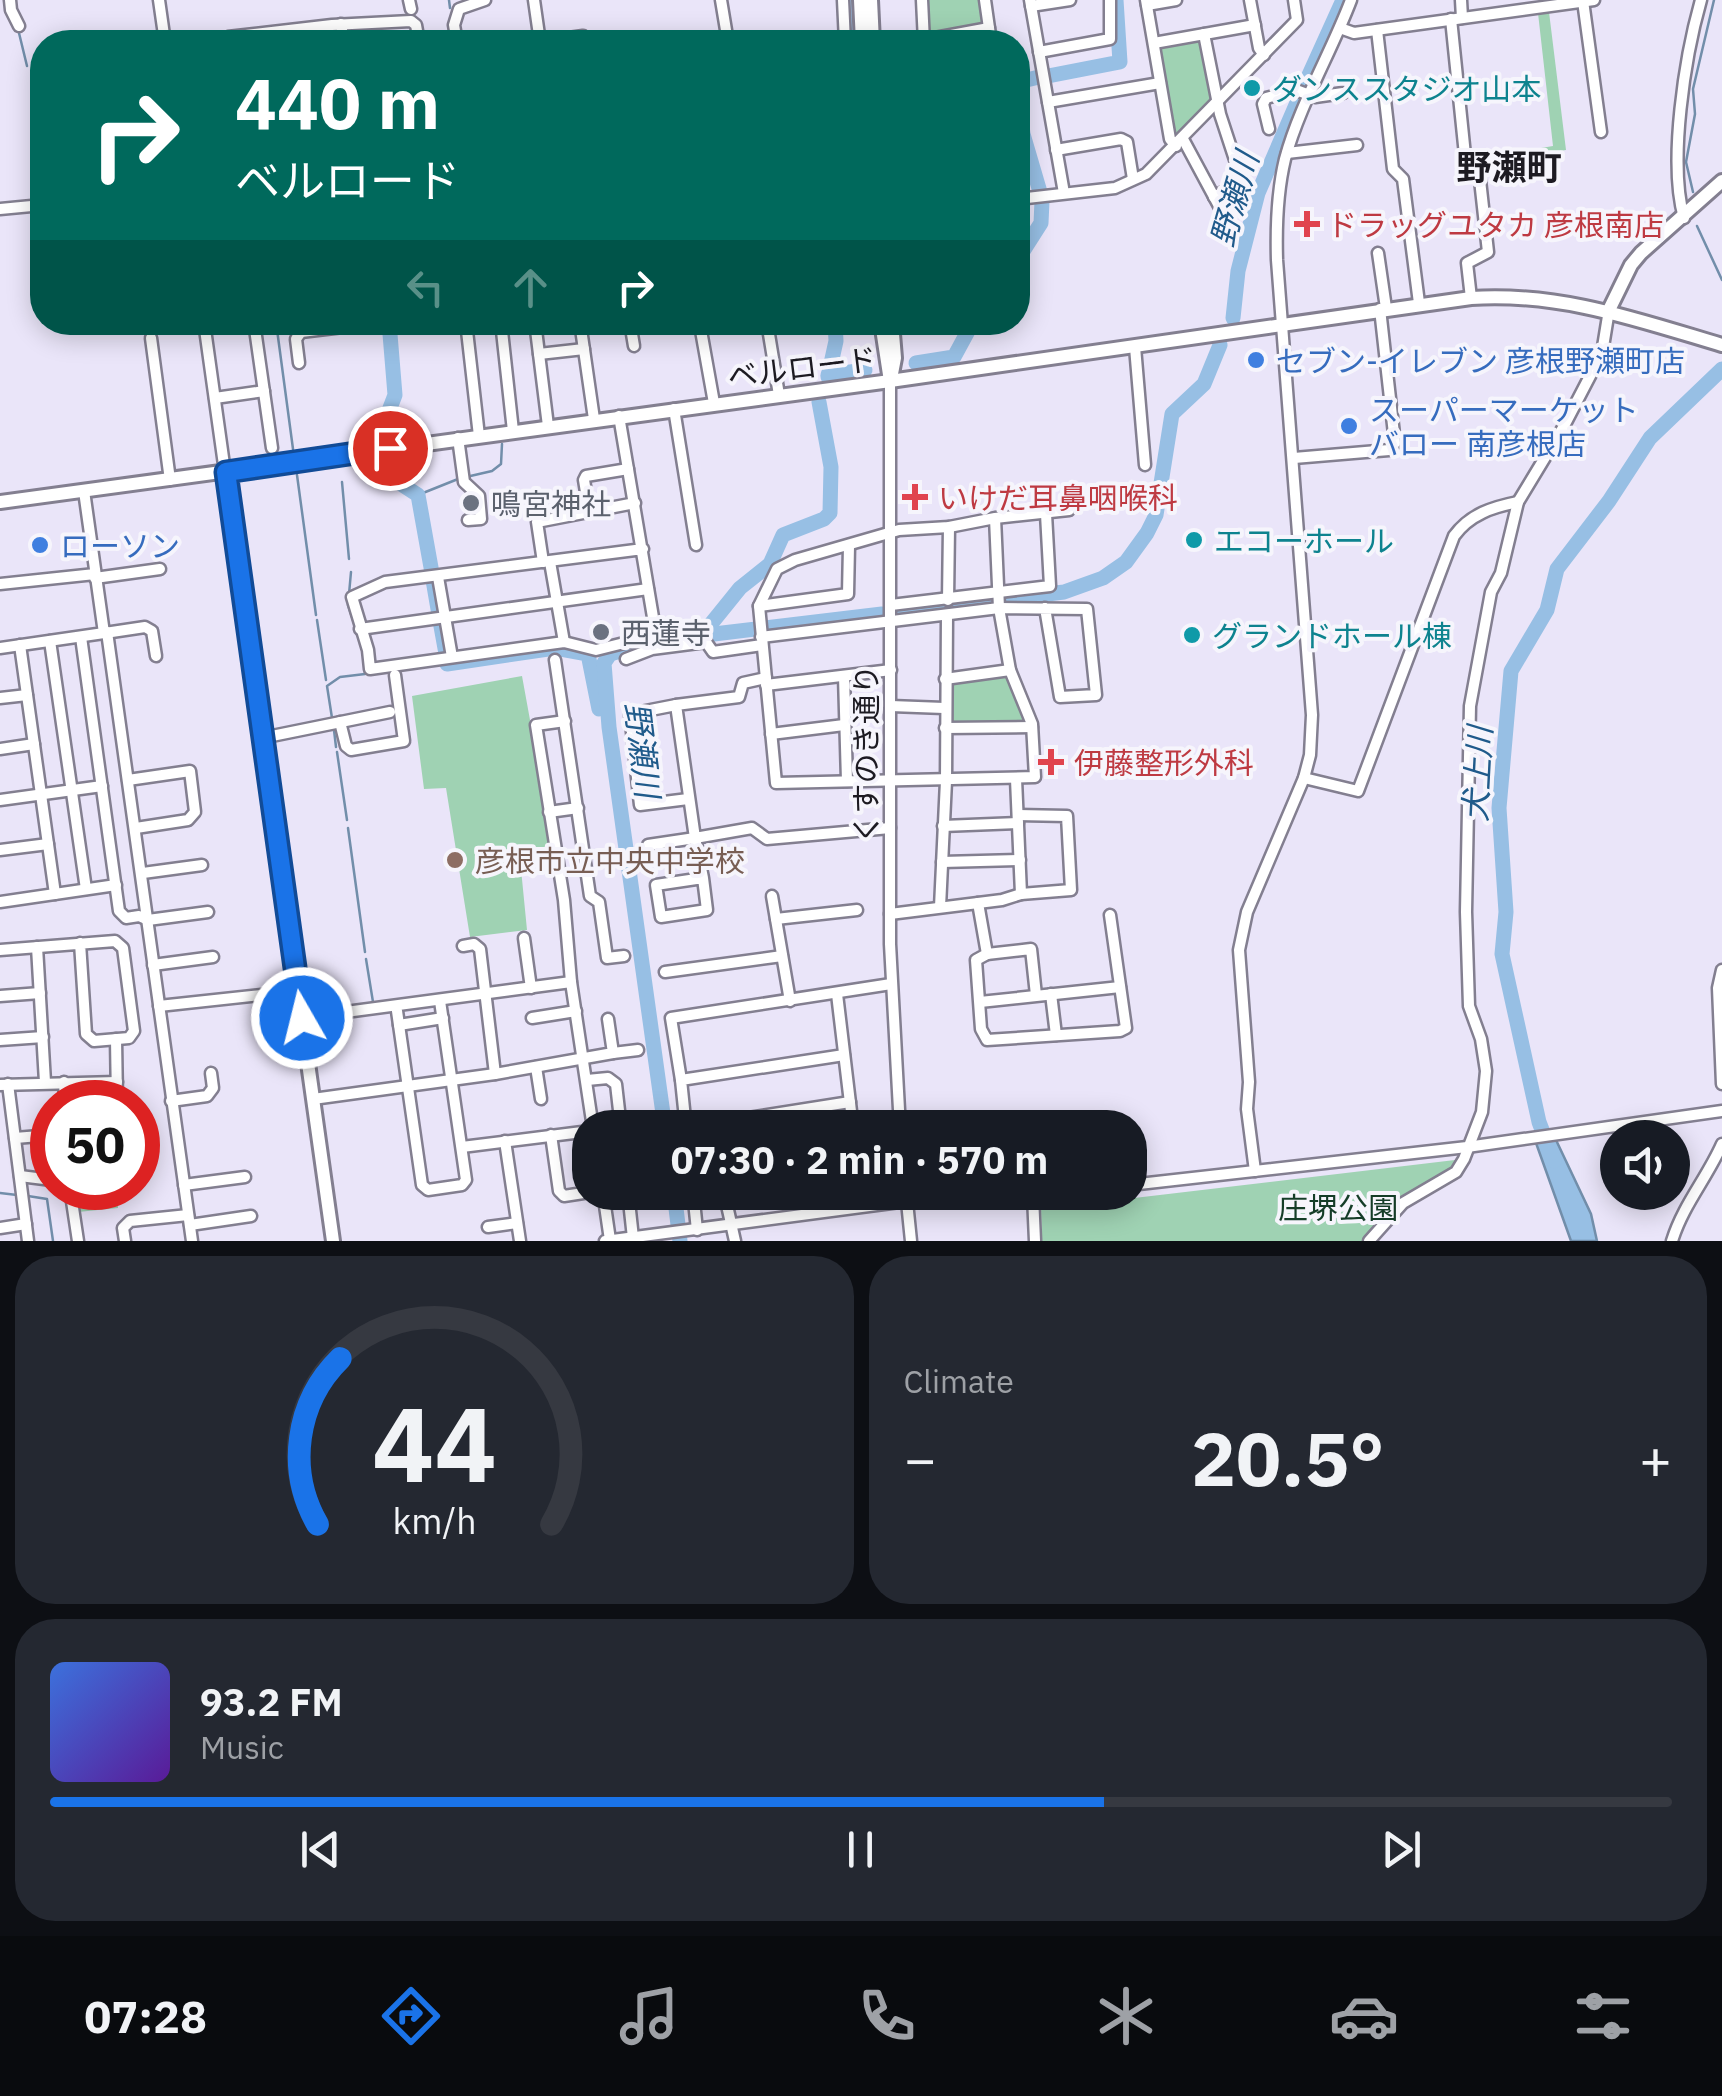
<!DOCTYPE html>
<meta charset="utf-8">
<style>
body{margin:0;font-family:"IBM Plex Sans","Noto Sans JP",sans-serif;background:#242831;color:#f1f3f6;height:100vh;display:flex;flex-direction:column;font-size:38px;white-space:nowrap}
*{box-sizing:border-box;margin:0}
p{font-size:32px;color:#9ea1a6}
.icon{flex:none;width:55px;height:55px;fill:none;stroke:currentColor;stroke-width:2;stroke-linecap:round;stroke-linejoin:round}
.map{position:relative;height:1241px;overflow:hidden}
.panel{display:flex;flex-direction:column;gap:15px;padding:15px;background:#0d0f14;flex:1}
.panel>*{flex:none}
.guide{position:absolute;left:30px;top:30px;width:1000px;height:305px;border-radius:40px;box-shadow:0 5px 25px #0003;background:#00695c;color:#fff;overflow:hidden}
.tools{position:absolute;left:1600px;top:1120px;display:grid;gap:20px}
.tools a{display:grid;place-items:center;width:90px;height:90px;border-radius:50%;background:#171b24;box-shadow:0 5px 25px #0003;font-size:50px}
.speed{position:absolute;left:30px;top:1080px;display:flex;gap:20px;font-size:50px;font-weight:700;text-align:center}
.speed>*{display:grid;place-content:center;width:130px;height:130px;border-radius:50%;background:#171b24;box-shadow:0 5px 25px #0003;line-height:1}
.speed .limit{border:15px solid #d22;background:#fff;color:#111}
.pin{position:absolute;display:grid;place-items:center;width:85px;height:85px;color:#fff;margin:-42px;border:5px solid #fff;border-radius:50%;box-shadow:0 2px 10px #0007}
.me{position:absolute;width:110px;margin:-55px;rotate:352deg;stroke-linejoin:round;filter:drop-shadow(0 0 8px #0008)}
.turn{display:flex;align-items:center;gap:35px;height:210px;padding:0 40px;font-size:45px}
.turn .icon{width:130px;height:130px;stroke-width:2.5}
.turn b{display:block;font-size:70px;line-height:85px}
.lanes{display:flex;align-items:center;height:95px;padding:0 40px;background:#0003;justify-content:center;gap:50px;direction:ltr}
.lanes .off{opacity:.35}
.big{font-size:75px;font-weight:800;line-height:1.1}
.panel .widget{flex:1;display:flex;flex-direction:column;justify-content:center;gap:15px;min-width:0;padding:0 35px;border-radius:40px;background:#242831}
.panel .dial{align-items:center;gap:0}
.dial svg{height:260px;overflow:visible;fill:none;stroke:#363941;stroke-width:7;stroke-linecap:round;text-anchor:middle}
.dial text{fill:#f1f3f6;stroke:none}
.song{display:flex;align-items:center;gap:30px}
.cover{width:120px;height:120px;border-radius:15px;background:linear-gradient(135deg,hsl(220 70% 55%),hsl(270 70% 35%))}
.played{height:10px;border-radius:5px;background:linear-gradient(90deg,#1a73e8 65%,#363941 65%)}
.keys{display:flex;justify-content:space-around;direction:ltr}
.heat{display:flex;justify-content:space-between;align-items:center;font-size:55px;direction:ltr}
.panel .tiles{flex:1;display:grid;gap:15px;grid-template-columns:1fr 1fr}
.widget:last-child{grid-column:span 2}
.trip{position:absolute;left:572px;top:1110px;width:575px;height:100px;border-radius:40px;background:#171b24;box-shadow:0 5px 25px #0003;font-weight:800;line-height:100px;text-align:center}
.menu{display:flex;height:160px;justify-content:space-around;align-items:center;background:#090b0e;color:#9ea1a6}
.menu .icon{width:70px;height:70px}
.menu .on{color:#1a73e8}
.menu b{font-size:45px;color:#f1f3f6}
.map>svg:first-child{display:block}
.green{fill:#9fd2b3}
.water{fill:#97bfe4;stroke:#728eaa;stroke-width:2.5}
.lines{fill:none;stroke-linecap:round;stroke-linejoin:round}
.stream{stroke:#728eaa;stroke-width:2.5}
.river{stroke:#97bfe4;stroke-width:15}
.minor-casing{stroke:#837f90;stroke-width:15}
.major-casing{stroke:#837f90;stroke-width:18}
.minor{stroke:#fff;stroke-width:10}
.major{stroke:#fff;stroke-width:12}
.route-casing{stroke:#114b97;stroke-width:25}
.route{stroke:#1a73e8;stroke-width:18}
.culture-dot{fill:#0f9aa8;stroke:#f6f5fc;stroke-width:4}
.health-dot{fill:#e0444e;stroke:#f6f5fc;stroke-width:4}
.shop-dot{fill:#3f7fe0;stroke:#f6f5fc;stroke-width:4}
.worship-dot{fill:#6b7280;stroke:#f6f5fc;stroke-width:4}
.education-dot{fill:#8d6e63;stroke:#f6f5fc;stroke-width:4}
.labels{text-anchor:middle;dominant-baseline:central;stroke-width:8;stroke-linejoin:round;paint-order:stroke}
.culture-label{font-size:30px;fill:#0d838f;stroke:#f6f5fc;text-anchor:start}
.health-label{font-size:30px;fill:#be3a42;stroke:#f6f5fc;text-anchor:start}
.shop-label{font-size:30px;fill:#366cbe;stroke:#f6f5fc;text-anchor:start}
.street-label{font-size:30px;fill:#1d1b22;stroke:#f6f5fc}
.worship-label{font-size:30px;fill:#5b616d;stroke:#f6f5fc;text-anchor:start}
.education-label{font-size:30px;fill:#785e54;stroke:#f6f5fc;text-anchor:start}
.park-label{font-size:30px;fill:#153d28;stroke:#f6f5fc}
.water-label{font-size:32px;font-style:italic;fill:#205b8b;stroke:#f6f5fc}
.quarter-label{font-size:35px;font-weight:bold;fill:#1d1b22;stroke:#f6f5fc}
</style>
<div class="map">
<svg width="1722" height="1241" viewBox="0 0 1722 1241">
<rect width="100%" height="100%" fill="#eae5f9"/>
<g class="green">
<polygon points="926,0 981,0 984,23 980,27 932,35 928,32"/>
<polygon points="1549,12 1566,150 1530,155 1529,150 1553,146 1538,13"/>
<polygon points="1195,39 1202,43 1211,101 1177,137 1174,135 1159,50 1161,46"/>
<polygon points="1005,674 1010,677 1026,722 951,725 951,682"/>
<polygon points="522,676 556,863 521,869 527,930 470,937 446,788 424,789 412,696"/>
<polygon points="1455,1160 1463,1168 1400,1202 1367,1241 1042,1241 1041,1209"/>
<polygon points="80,1188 130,1188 131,1195 118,1197 118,1208 78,1212 75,1193"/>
</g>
<polygon class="water" points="1556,1140 1591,1214 1597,1241 1571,1241 1536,1143"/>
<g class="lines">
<g class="stream">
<polyline points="449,0 450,8"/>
<polyline points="19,33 27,66"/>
<polyline points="1693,192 1686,162 1695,114 1693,89 1714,0"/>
<polyline points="1697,226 1722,280"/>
<polyline points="276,322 293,449"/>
<polyline points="297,475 316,615"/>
<polyline points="466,477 492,471 501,464 502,444"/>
<polyline points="342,482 349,559"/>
<polyline points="419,498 423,493 458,479"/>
<polyline points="351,572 348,605 359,638"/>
<polyline points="317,620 326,680"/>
<polyline points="332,718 327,686 340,677 365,674 365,670"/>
<polyline points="334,730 336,747"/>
<polyline points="337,752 347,820"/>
<polyline points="348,828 365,952"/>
<polyline points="366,959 373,1002"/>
<polyline points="0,1193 17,1195"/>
<polyline points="28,1196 47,1199 53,1241"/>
</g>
<g class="river">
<polyline points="849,0 851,42"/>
<polyline points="1048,76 1120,62 1116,0"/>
<polyline points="1018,82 1039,77"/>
<polyline points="1304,86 1343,0"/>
<polyline points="1018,91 1023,134 1040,192"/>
<polyline points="1018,259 1041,223 1042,201"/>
<polyline points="1233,318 1238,271 1258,193 1299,98"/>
<polyline points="916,363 954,357 973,322"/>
<polyline points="828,375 865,370"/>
<polyline points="828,377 836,341 835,322"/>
<polyline points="388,436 385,421 395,395 389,322"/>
<polyline points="395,459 401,484 418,495 432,573"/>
<polyline points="433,580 439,615"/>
<polyline points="900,612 1064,592 1103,578 1126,562 1147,533 1156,515 1172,414 1204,384 1220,345"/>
<polyline points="440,621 446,654"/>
<polyline points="702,635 740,588 770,564 783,535 824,519 830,513 831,467 819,402"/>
<polyline points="447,661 447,664 555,648 588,654 599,709"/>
<polyline points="665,1128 609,727 604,663 610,654 673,636 714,634 882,614"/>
<polyline points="1554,1161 1539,1122 1502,954 1506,912 1499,808 1511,671 1547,610 1557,569 1609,501 1650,438 1722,369"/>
<polyline points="674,1192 680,1241"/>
</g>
<g class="minor-casing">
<g id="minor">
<polyline points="10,0 11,10 19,26"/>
<polyline points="159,0 165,42"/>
<polyline points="409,0 411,9"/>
<polyline points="534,0 540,42"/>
<polyline points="721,0 728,42"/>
<polyline points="843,0 845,42"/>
<polyline points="922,0 924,42"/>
<polyline points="985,0 991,42"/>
<polyline points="1030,0 1064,193"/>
<polyline points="1146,0 1170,139 1176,146"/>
<polyline points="1250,0 1259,48 1264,55"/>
<polyline points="1461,0 1462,18"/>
<polyline points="1583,1 1601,132"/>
<polyline points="1147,5 1176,0"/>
<polyline points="1031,6 1070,0"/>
<polyline points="1451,19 1465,155"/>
<polyline points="341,24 344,42"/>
<polyline points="1340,28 1354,33 1594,0"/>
<polyline points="1377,30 1393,169 1403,179 1419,303"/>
<polyline points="1204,34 1220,114 1240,175 1235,185 1214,197"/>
<polyline points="228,37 332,25 411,21 416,25 419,42"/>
<polyline points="924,40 989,28"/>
<polyline points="457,42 454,25 459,9 485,0"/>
<polyline points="540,42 583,36 587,42"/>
<polyline points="1154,43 1255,25"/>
<polyline points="1039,52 1110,39 1110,0"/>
<polyline points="1048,102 1160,83"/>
<polyline points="1269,129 1263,104 1266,98 1296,90 1315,97 1343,93"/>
<polyline points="1183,139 1226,219"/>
<polyline points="1056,150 1121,139 1127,142 1133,179"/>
<polyline points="1287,153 1357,145"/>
<polyline points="1018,199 1115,188 1146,174 1297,20 1294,0"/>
<polyline points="0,209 42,205"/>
<path d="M1684 218C1668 162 1685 56 1701 0"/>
<polyline points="1378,253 1386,308"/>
<polyline points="1471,298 1467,263 1488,252 1478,162"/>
<polyline points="204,322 225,472"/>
<polyline points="254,322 272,448"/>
<polyline points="466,322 479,436"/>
<polyline points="501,322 513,431"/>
<polyline points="535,322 548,426"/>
<polyline points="580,322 594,419"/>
<polyline points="630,322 634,346"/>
<polyline points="767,322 779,395"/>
<polyline points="700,325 714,403"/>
<polyline points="151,338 170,480"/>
<polyline points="1135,347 1145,465"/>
<polyline points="539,354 584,349"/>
<polyline points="299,363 296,339 301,332 368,324"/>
<polyline points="890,381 890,944 900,1128"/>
<polyline points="215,398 264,391"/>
<polyline points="674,409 696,545"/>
<polyline points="619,416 656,635 596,650 564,642 370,669 368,650 352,597 385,582 643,549"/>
<polyline points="458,438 464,482 479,496 481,519 468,520"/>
<polyline points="1294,458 1389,450 1395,443 1380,309"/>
<polyline points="589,510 584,480 586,476 628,469"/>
<polyline points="995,518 999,608 1010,670 1032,724 1035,777 776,783 759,606 777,569 795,560 899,530 949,527 995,518 1069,510"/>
<polyline points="543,562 537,522 635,503"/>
<polyline points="550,562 564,642"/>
<polyline points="438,577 452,657"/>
<polyline points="95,578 160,569"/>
<polyline points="0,584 95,574"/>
<polyline points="948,600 949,527"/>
<polyline points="891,605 1050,586 1046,514"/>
<polyline points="759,606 848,594 849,546"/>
<polyline points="360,629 648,589"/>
<polyline points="107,632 192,1241"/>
<polyline points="105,633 145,627 152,631 156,656"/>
<polyline points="81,637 119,911 126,918 139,916 148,920 208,912"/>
<polyline points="761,637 999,608 1087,609 1096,695 1060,697 1045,608"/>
<polyline points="50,641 86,889"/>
<polyline points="20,645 55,894"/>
<polyline points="0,648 104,633 84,491"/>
<polyline points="626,659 652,649 706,642 713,652 762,645"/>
<polyline points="555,660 590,896 599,902 607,958 624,956"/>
<polyline points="844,676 847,781"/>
<polyline points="766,678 743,683 739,697 676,705 695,838 752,828 767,839 890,828"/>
<polyline points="945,679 1010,670"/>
<polyline points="766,685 891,670"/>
<polyline points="0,698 27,695"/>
<polyline points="676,705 630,714 640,805 688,799"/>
<polyline points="891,706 944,708"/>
<polyline points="565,721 536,725 564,900 571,982 593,1128"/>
<polyline points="340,722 346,746 351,750 404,741 395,675"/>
<polyline points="945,728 1032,727"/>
<polyline points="771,734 844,725"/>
<polyline points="262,738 390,712"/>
<polyline points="0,749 34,744"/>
<path d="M1304 778 1358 791 1454 536C1470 514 1493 507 1518 502"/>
<polyline points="128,780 190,771 195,812 188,820 136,828"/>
<polyline points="0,800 102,786"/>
<polyline points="549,812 578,808"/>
<polyline points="1018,815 1067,816 1071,890 1021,894"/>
<polyline points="943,826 1018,823"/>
<polyline points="648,845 695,838 703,878 656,885 661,917 707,910 703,878"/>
<polyline points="0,850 48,844"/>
<polyline points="942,862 1020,860"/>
<polyline points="143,873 202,865"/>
<polyline points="772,896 790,1001"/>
<polyline points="0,902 116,885"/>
<polyline points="978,903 987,954 976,960 981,1029 987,1040 1120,1031 1126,1028 1110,915"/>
<polyline points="940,907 946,781 947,615"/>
<polyline points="890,914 1002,900 1021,894 1016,779"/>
<polyline points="776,919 857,910"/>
<polyline points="524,938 531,988"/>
<polyline points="463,946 474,944 480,949 495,1074"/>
<polyline points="37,947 45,1082"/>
<polyline points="0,950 115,941 123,948 134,1031 129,1038 94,1041 86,1034 80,943"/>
<polyline points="987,954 1031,949 1036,995"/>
<polyline points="153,965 213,957"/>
<polyline points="1722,970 1718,988 1722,1084"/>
<polyline points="665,972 782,956"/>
<polyline points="837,994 853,1128"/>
<polyline points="1051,994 1056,1035"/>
<polyline points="0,996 40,993"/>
<polyline points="980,1002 1120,987"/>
<polyline points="159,1006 298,991"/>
<polyline points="397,1011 422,1185 428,1190 462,1185 466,1180 440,1001"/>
<polyline points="301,1018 571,982"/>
<polyline points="532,1018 576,1011"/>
<polyline points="399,1025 443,1018"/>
<polyline points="116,1039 117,1102"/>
<polyline points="0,1040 43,1037"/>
<polyline points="613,1053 638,1050"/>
<polyline points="536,1067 541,1099"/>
<polyline points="587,1080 608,1078 616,1084 621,1128"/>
<polyline points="681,1080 671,1018 891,984"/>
<polyline points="64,1082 65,1102"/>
<polyline points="8,1084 28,1241"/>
<polyline points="0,1085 117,1082"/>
<polyline points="313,1099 495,1074 613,1053 608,1019"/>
<polyline points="171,1101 207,1096 213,1088 211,1073"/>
<polyline points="686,1128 681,1080 844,1055"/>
<polyline points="717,1128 716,1123 850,1102"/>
<polyline points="551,1135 559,1191 564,1196 590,1192"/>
<polyline points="15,1138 52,1135"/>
<polyline points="505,1141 520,1241"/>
<polyline points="462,1147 590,1131"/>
<path d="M1255 1171 1247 1109 1249 1082 1239 950 1247 912 1304 778 1310 755 1312 715 1277 260C1276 226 1277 192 1285 159 1300 104 1331 53 1351 0"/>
<polyline points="20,1176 52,1180"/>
<polyline points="184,1185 245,1177"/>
<polyline points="1130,1185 1467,1147 1722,1111"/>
<polyline points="70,1188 78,1241"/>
<polyline points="603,1192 610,1240"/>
<polyline points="628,1192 633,1238"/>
<polyline points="693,1192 697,1230"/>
<polyline points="724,1192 735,1241"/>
<polyline points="906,1192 911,1241"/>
<polyline points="1033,1196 1035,1241"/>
<polyline points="190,1225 251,1216"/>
<polyline points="488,1227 517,1223"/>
<polyline points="0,1228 26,1224"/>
<polyline points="125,1241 123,1228 130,1221 188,1215"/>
<polyline points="605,1241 907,1201 1063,1192"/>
<polyline points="1369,1241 1403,1203 1456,1172 1464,1159 1482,1112 1486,1071 1481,1039 1469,1006 1466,912 1470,706 1491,592 1501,573 1518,502 1564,426 1602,353 1609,310"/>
<path d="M1672 1241C1683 1205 1707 1178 1722 1144"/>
</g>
</g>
<g class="major-casing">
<g id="major">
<polyline points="860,0 862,42"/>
<polyline points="871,0 873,42"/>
<polyline points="1609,310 1631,265 1641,253 1722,181"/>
<polyline points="881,322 890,381"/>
<polyline points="891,379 895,358 892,322"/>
<polyline points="225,472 333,1241"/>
<path d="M0 502 890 381 1471 298C1560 292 1638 320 1722 345"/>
</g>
</g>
<use href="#minor" class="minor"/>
<use href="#major" class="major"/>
</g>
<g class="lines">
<g class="route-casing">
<polyline id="route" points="302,1018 226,472 390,448"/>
</g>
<use href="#route" class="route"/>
</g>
<g class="culture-dot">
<circle cx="1252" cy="88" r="10"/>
<circle cx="1194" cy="540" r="10"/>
<circle cx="1192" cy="635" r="10"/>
</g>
<g class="health-dot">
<path d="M1302 209h10v10h10v10h-10v10h-10v-10h-10v-10h10z"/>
<path d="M910 482h10v10h10v10h-10v10h-10v-10h-10v-10h10z"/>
<path d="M1046 747h10v10h10v10h-10v10h-10v-10h-10v-10h10z"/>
</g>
<g class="shop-dot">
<circle cx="1256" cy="360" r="10"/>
<circle cx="1349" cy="426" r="10"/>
<circle cx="40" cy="545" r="10"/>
</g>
<g class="worship-dot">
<circle cx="471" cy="503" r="10"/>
<circle cx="601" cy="632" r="10"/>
</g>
<circle class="education-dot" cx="455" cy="860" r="10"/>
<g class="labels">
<g class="culture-label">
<text x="1272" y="88">ダンススタジオ山本</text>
<text x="1214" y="540">エコーホール</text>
<text x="1212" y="635">グランドホール棟</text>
</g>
<g class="health-label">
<text x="1327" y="224">ドラッグユタカ 彦根南店</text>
<text x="938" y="497">いけだ耳鼻咽喉科</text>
<text x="1074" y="762">伊藤整形外科</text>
</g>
<g class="shop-label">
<text x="1276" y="360">セブン-イレブン 彦根野瀬町店</text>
<text x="1369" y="409">スーパーマーケット<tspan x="1369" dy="34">バロー 南彦根店</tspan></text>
<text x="60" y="545">ローソン</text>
</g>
<g class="street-label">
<text transform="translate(802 367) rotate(-7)">ベルロード</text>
<text transform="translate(865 754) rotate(-90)">くすのき通り</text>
</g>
<g class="worship-label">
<text x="491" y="503">鳴宮神社</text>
<text x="621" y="632">西蓮寺</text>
</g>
<g class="education-label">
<text x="475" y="860">彦根市立中央中学校</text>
</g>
<g class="park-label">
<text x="1338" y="1207">庄堺公園</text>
</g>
<g class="water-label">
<text transform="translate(1234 199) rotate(-74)">野瀬川</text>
<text transform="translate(643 750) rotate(83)">野瀬川</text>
<text transform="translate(1477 774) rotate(-87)">犬上川</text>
</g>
<g class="quarter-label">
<text x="1509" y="167">野瀬町</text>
</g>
</g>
</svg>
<div class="tools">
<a><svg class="icon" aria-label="sound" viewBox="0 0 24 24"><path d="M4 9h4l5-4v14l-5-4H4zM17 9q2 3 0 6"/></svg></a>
</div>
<div class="speed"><div class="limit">50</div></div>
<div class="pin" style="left:390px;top:448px;background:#d93025"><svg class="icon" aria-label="arrive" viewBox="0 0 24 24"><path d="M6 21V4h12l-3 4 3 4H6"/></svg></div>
<svg class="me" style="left:302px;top:1018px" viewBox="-20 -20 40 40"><circle r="17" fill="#1a73e8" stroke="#fff" stroke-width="3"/><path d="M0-11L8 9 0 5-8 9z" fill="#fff"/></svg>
<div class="trip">07:30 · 2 min · 570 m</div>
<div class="guide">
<div class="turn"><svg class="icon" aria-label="right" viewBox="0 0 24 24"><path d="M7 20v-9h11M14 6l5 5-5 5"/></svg><div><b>440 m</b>ベルロード</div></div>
<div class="lanes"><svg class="icon off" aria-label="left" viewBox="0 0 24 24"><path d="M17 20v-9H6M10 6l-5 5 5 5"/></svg><svg class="icon off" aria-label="ahead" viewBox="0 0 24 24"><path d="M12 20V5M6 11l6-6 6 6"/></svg><svg class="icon" aria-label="right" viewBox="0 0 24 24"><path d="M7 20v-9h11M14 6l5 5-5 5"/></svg></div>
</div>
</div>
<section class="panel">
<div class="tiles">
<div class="widget dial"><svg viewBox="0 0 100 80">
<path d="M14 69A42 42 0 1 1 86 69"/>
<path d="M14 69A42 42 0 0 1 21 18" stroke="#1a73e8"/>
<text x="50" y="56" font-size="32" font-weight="700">44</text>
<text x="50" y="72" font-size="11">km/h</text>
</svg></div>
<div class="widget"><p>Climate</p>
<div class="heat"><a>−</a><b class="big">20.5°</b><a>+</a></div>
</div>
<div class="widget">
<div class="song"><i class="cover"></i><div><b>93.2 FM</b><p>Music</p></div></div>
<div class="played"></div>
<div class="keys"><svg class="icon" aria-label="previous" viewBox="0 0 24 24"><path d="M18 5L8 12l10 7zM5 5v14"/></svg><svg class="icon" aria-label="pause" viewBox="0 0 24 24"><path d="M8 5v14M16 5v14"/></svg><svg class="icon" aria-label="next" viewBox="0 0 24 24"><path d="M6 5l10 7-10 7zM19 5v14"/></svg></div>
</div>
</div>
</section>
<nav class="menu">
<b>07:28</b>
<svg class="icon on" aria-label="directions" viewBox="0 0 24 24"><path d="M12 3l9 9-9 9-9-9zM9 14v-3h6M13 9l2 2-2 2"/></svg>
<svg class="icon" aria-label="music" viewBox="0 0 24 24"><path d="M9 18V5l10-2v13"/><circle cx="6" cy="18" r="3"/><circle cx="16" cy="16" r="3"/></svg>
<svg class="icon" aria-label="phone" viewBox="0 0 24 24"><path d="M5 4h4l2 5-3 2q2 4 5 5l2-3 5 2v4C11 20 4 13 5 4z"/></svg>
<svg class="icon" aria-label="climate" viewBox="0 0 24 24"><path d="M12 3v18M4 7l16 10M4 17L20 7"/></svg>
<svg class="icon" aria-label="car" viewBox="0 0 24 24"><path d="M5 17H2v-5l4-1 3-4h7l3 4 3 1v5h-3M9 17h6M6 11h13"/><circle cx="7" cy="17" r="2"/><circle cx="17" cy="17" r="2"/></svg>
<svg class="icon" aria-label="filters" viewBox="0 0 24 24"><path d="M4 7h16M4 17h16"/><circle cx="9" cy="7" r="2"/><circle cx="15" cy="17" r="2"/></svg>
</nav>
